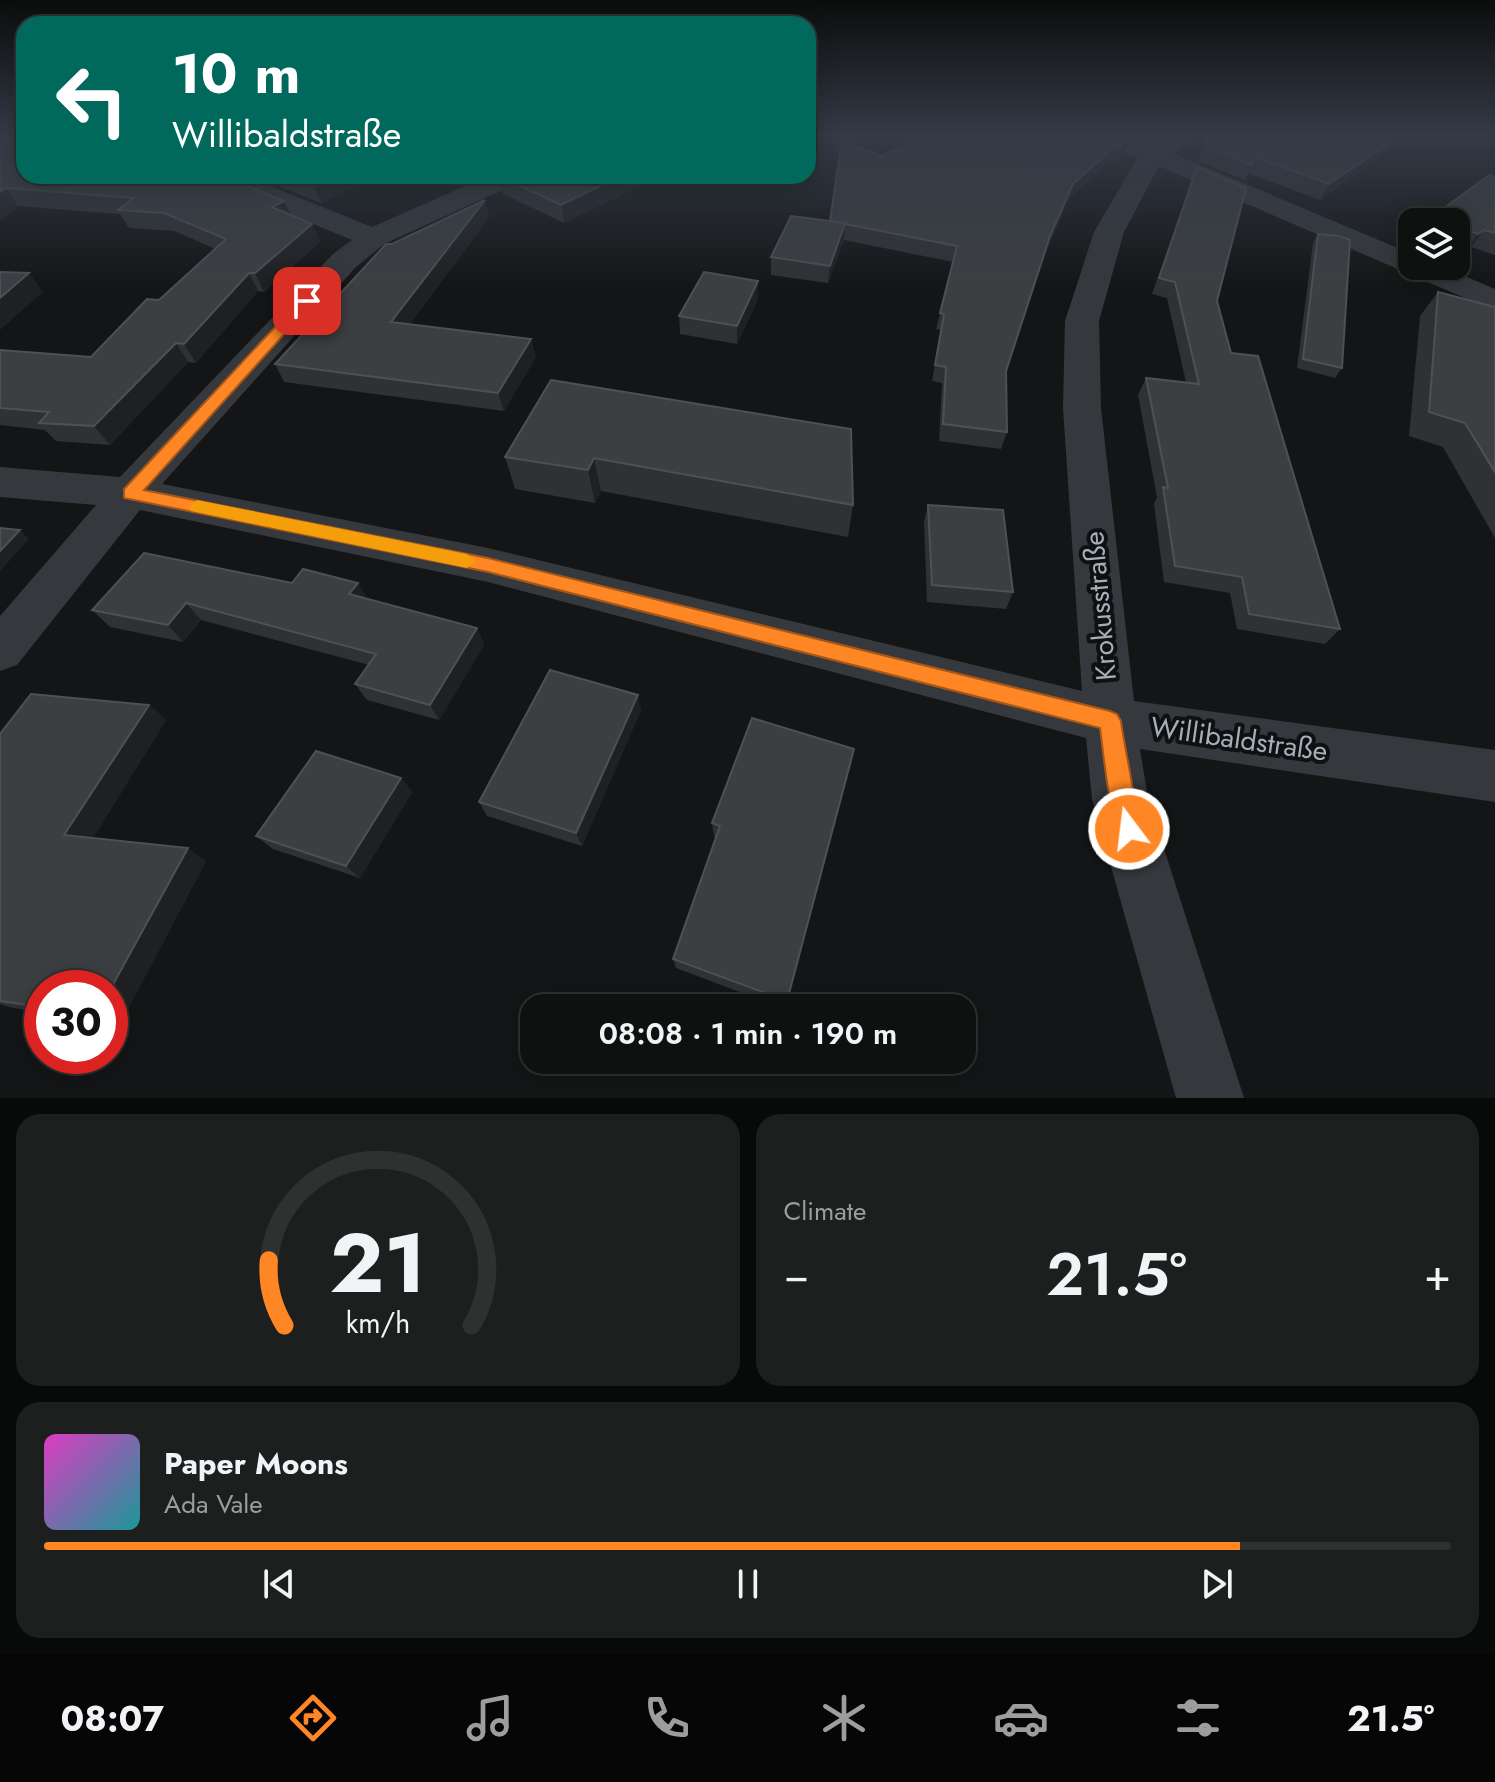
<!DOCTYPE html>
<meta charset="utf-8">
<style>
body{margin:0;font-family:Jost,sans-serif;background:#1d1e1e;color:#f1f3f6;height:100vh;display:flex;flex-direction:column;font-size:30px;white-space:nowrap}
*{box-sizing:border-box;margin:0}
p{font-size:26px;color:#9b9d9f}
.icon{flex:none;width:44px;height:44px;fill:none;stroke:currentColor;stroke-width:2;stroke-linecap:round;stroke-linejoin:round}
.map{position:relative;height:1098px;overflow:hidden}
.panel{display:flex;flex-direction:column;gap:16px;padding:16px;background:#080909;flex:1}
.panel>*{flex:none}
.guide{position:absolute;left:16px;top:16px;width:800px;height:168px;border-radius:24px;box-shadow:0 4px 20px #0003,0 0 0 2px #2f3030;background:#00695c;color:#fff;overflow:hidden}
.tools{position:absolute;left:1398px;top:208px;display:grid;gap:16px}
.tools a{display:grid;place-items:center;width:72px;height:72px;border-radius:16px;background:#0f1010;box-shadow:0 4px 20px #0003,0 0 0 2px #2f3030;font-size:40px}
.speed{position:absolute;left:24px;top:970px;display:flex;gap:16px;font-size:40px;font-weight:700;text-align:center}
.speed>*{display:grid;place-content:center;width:104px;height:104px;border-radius:50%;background:#0f1010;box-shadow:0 4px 20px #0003,0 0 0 2px #2f3030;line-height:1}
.speed .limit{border:12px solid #d22;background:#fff;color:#111}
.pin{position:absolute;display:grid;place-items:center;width:68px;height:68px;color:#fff;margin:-34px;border-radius:16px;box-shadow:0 4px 12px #0006}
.me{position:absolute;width:88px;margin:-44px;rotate:345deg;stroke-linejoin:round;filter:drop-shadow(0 0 6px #0008)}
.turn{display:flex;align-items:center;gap:28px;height:168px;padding:0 24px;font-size:36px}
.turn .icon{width:104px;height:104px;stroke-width:2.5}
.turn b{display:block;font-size:56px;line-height:68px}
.big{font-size:60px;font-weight:600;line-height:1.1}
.panel .widget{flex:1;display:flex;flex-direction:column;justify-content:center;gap:12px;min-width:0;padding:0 28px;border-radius:24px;background:#1d1e1e}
.panel .dial{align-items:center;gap:0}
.dial svg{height:208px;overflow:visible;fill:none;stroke:#2f3030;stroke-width:7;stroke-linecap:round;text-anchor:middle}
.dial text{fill:#f1f3f6;stroke:none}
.song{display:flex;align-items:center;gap:24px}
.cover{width:96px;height:96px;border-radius:12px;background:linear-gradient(135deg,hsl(310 70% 55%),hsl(180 70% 35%))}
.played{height:8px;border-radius:4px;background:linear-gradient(90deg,#ff8624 85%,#2f3030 85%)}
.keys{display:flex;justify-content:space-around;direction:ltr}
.heat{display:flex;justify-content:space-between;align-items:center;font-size:44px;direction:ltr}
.panel .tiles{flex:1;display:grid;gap:16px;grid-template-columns:1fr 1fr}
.widget:last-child{grid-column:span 2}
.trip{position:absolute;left:520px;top:994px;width:456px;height:80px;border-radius:24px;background:#0f1010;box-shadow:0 4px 20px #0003,0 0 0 2px #2f3030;font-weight:600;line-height:80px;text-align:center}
.dock{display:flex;height:128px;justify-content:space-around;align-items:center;background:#060606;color:#9b9d9f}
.dock .icon{width:56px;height:56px}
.dock .active{color:#ff8624}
.dock b{font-size:36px;color:#f1f3f6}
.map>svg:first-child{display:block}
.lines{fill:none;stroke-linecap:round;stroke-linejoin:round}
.minor{fill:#35383c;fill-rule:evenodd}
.wall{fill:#303134}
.shaded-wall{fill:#1f2022}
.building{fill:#3c3f42;stroke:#4d5055;stroke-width:2}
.route{fill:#ff8624;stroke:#a65717;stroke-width:2}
.slow{fill:#f59e0b}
.labels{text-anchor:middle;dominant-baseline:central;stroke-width:8;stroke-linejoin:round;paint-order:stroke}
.street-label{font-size:28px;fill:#a5afb8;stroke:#0f1011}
</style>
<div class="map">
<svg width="1495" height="1098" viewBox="0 0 1495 1098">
<rect width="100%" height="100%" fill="#141516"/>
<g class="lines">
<polygon class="minor" points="1083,134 1120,134 1150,144 1167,134 1197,134 1172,153 1412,254 1412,266 1441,266 1495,289 1495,311 1159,166 1124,232 1099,321 1101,408 1134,701 1495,750 1495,802 1140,749 1148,799 1244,1098 1176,1098 1092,799 1086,738 488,582 140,510 17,665 0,671 0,616 96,505 0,497 0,467 120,477 333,254 352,240 211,182 207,176 245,176 372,227 488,176 524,176 520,182 384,244 355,268 162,484 488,548 1082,691 1063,408 1065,321 1094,232 1138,157 1087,139"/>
</g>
<g class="wall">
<polygon points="0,134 24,134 284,201 290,214 312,224 320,242 264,292 258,291 196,363 188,362 110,445 56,441 45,430 0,425 0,350 91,357 159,300 216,249 174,231 129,228 120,214 18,206 0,221 0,141 15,141 15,138 0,138"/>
<polygon points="1129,134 1159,134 1149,140"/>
<polygon points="1208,134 1363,134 1390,143 1380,158 1320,200 1248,173 1245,180 1198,161"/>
<polygon points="1129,140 1124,155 1104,167 1069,199 1046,252 1006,373 1007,432 1001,449 939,441 942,383 932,381 941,330 936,329 953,262 844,240 828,283 771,275 771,257 829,221 881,156"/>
<polygon points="1197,167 1217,301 1231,353 1340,629 1325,644 1237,629 1230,593 1164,582 1154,504 1157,497 1138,395 1146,378 1186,382 1167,298 1152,294"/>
<polygon points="253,176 375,176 321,203"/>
<polygon points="498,176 658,176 564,223 502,193"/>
<polygon points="1495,177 1495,255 1471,247 1465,252 1456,248 1456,222 1429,222 1432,217"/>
<polygon points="489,217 410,324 536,357 504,411 284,382 275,364 392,244"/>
<polygon points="1318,234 1342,368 1335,378 1297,368 1313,243"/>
<polygon points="1438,292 1495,307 1495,538 1443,447 1409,436 1420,316"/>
<polygon points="758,299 737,344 680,334 679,316"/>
<polygon points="551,380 853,505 848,537 601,491 595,503 515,489 505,457"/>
<polygon points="928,505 1013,592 1006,609 927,602 924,522"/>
<polygon points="292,583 358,583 367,599 477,628 484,645 439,720 367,700 355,684 369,665 201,620 183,642 110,627 92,610"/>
<polygon points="149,705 166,720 93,838 206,861 121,1022 110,1020 110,988 42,988 42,1012 13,1008 0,1004 0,1001"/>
<polygon points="641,710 582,846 487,816 479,802"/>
<polygon points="851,764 786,1008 782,1008 676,968 673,959 716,837 714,837 712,823"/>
<polygon points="401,778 412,792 360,878 273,849 256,836"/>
</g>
<g class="shaded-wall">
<polygon points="1151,134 1159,134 1149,140"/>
<polygon points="1129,140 1124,155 1104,167 1069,199 1046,252 1050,236 1073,184 1109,152"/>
<polygon points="1390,143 1380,158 1320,200 1329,184"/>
<polygon points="334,176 375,176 321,203 314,186"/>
<polygon points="621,176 658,176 564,223 561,205"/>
<polygon points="6,188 18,206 0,221 0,192"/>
<polygon points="485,200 489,217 398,340 391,322"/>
<polygon points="284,201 292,218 272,207"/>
<polygon points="845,223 844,240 828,283 830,266"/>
<polygon points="312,224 320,242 264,292 255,273"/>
<polygon points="1484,230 1471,247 1465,252 1478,234"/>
<polygon points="29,273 43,292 0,330 0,298"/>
<polygon points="249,273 258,291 196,363 184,344"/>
<polygon points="758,281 758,299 737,344 737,326"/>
<polygon points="531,339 536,357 504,411 498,393"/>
<polygon points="176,343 188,362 110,445 94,426"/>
<polygon points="594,458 601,491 595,503 588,470"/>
<polygon points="20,530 29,539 0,571 0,551"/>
<polygon points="358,583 368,600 349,594"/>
<polygon points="186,603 201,620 183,642 168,625"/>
<polygon points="477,628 484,645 439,720 430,705"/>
<polygon points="638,695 641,710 582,846 576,833"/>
<polygon points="149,705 166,720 87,848 64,835"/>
<polygon points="854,749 851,764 786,1008 787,1001"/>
<polygon points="401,778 412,792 360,878 346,866"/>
<polygon points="188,848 206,861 121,1022 110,1018 110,990"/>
</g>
<g class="building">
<polygon points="15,134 24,134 24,176 223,176 284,201 272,207 312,224 255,273 249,273 184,344 176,343 94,426 39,423 49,412 0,408 0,350 91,357 147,299 159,300 226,239 164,213 118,210 134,198 6,188 0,192 0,141 15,141"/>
<polygon points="931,134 1111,134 1129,140 1109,152 1073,184 1050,236 1006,371 1007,432 943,424 946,367 935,365 944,314 940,313 957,246 830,221 842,140 881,156"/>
<polygon points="1209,134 1363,134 1390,143 1329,184 1254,157 1252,165 1205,146"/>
<polygon points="1197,167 1246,188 1217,301 1231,353 1258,356 1340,629 1249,614 1242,577 1175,566 1163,487 1168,488 1146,378 1199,384 1175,282 1159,278"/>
<polygon points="1489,175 1495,177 1495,233 1484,230 1478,234 1456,226 1456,222 1445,222 1432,217"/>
<polygon points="289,176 334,176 314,186"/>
<polygon points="499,176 621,176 561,205"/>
<polygon points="485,200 391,322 531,339 498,393 275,364 386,244 392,244"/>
<polygon points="791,216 845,223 830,266 771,257"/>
<polygon points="1318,234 1339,236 1350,240 1342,368 1303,359"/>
<polygon points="0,272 29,273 0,298"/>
<polygon points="704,272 758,281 737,326 679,316"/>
<polygon points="1438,292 1495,307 1495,472 1465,423 1429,412"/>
<polygon points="551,380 851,429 853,505 594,458 588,470 505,457"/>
<polygon points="928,505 1003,510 1013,592 932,585"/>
<polygon points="0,528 20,530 0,551"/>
<polygon points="144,553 292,583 303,569 358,583 349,594 477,628 430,705 355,684 376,654 186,603 168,625 92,610"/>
<polygon points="550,670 638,695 576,833 479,802"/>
<polygon points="31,694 149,705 64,835 188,848 110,990 110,988 42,988 42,1007 0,1001 0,734"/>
<polygon points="752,718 854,749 787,1001 673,959 720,826 712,823"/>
<polygon points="316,751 401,778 346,866 256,836"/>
</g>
<linearGradient id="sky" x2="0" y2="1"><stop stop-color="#0b0c0c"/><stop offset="0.47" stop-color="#343b47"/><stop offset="1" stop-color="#343b47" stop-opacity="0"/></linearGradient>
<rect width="1495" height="288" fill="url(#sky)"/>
<path class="route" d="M302 298 314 301 144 490 488 558 1110 711 1117 714 1121 721C1123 740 1142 827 1138 837L1129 840 1121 837C1107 802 1105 765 1100 728L488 572 124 498V489Z"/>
<polygon class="slow" points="197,500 467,554 476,561 467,568 191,511 189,507"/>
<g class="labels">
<g class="street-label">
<text transform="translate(1100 606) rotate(-95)">Krokusstraße</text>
<text transform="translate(1239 739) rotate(8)">Willibaldstraße</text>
</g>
</g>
</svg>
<div class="tools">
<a><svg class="icon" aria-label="layers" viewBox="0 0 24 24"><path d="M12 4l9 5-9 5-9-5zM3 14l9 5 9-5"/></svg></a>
</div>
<div class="speed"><div class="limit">30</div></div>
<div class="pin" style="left:307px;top:301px;background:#d93025"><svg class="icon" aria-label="arrive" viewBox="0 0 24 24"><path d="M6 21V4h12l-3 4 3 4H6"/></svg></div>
<svg class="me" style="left:1129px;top:829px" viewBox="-20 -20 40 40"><circle r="17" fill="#ff8624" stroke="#fff" stroke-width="3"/><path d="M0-11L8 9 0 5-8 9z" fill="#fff"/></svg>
<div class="trip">08:08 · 1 min · 190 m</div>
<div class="guide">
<div class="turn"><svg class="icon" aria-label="left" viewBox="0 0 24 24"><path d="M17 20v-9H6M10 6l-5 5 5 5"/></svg><div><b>10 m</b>Willibaldstraße</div></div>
</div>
</div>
<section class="panel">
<div class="tiles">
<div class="widget dial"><svg viewBox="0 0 100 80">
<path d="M14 69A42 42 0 1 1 86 69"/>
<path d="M14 69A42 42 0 0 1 8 44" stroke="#ff8624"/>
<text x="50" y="56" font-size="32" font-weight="700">21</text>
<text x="50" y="72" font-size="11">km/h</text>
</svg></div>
<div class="widget"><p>Climate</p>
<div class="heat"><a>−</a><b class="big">21.5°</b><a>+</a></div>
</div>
<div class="widget">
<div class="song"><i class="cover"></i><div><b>Paper Moons</b><p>Ada Vale</p></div></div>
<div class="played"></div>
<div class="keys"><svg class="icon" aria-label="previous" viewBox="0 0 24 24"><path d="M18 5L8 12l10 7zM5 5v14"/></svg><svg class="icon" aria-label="pause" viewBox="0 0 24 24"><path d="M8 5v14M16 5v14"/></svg><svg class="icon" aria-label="next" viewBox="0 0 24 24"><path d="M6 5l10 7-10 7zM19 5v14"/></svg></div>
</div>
</div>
</section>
<nav class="dock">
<b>08:07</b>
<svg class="icon active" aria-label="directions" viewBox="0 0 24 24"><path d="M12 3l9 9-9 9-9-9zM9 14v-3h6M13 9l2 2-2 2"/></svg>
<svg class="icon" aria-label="music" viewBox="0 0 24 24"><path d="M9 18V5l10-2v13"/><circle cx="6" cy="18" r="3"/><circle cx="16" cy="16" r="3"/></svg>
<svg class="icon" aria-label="phone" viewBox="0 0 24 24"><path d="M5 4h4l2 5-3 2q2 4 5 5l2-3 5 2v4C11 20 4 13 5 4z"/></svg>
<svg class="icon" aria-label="climate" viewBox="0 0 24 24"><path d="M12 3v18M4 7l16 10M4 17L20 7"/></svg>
<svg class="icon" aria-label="car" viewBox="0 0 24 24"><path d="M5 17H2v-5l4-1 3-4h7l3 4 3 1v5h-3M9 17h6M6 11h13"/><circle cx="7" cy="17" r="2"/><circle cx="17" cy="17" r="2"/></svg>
<svg class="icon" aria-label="filters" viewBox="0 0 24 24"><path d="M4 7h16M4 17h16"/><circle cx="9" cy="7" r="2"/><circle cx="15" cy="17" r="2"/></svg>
<b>21.5°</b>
</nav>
